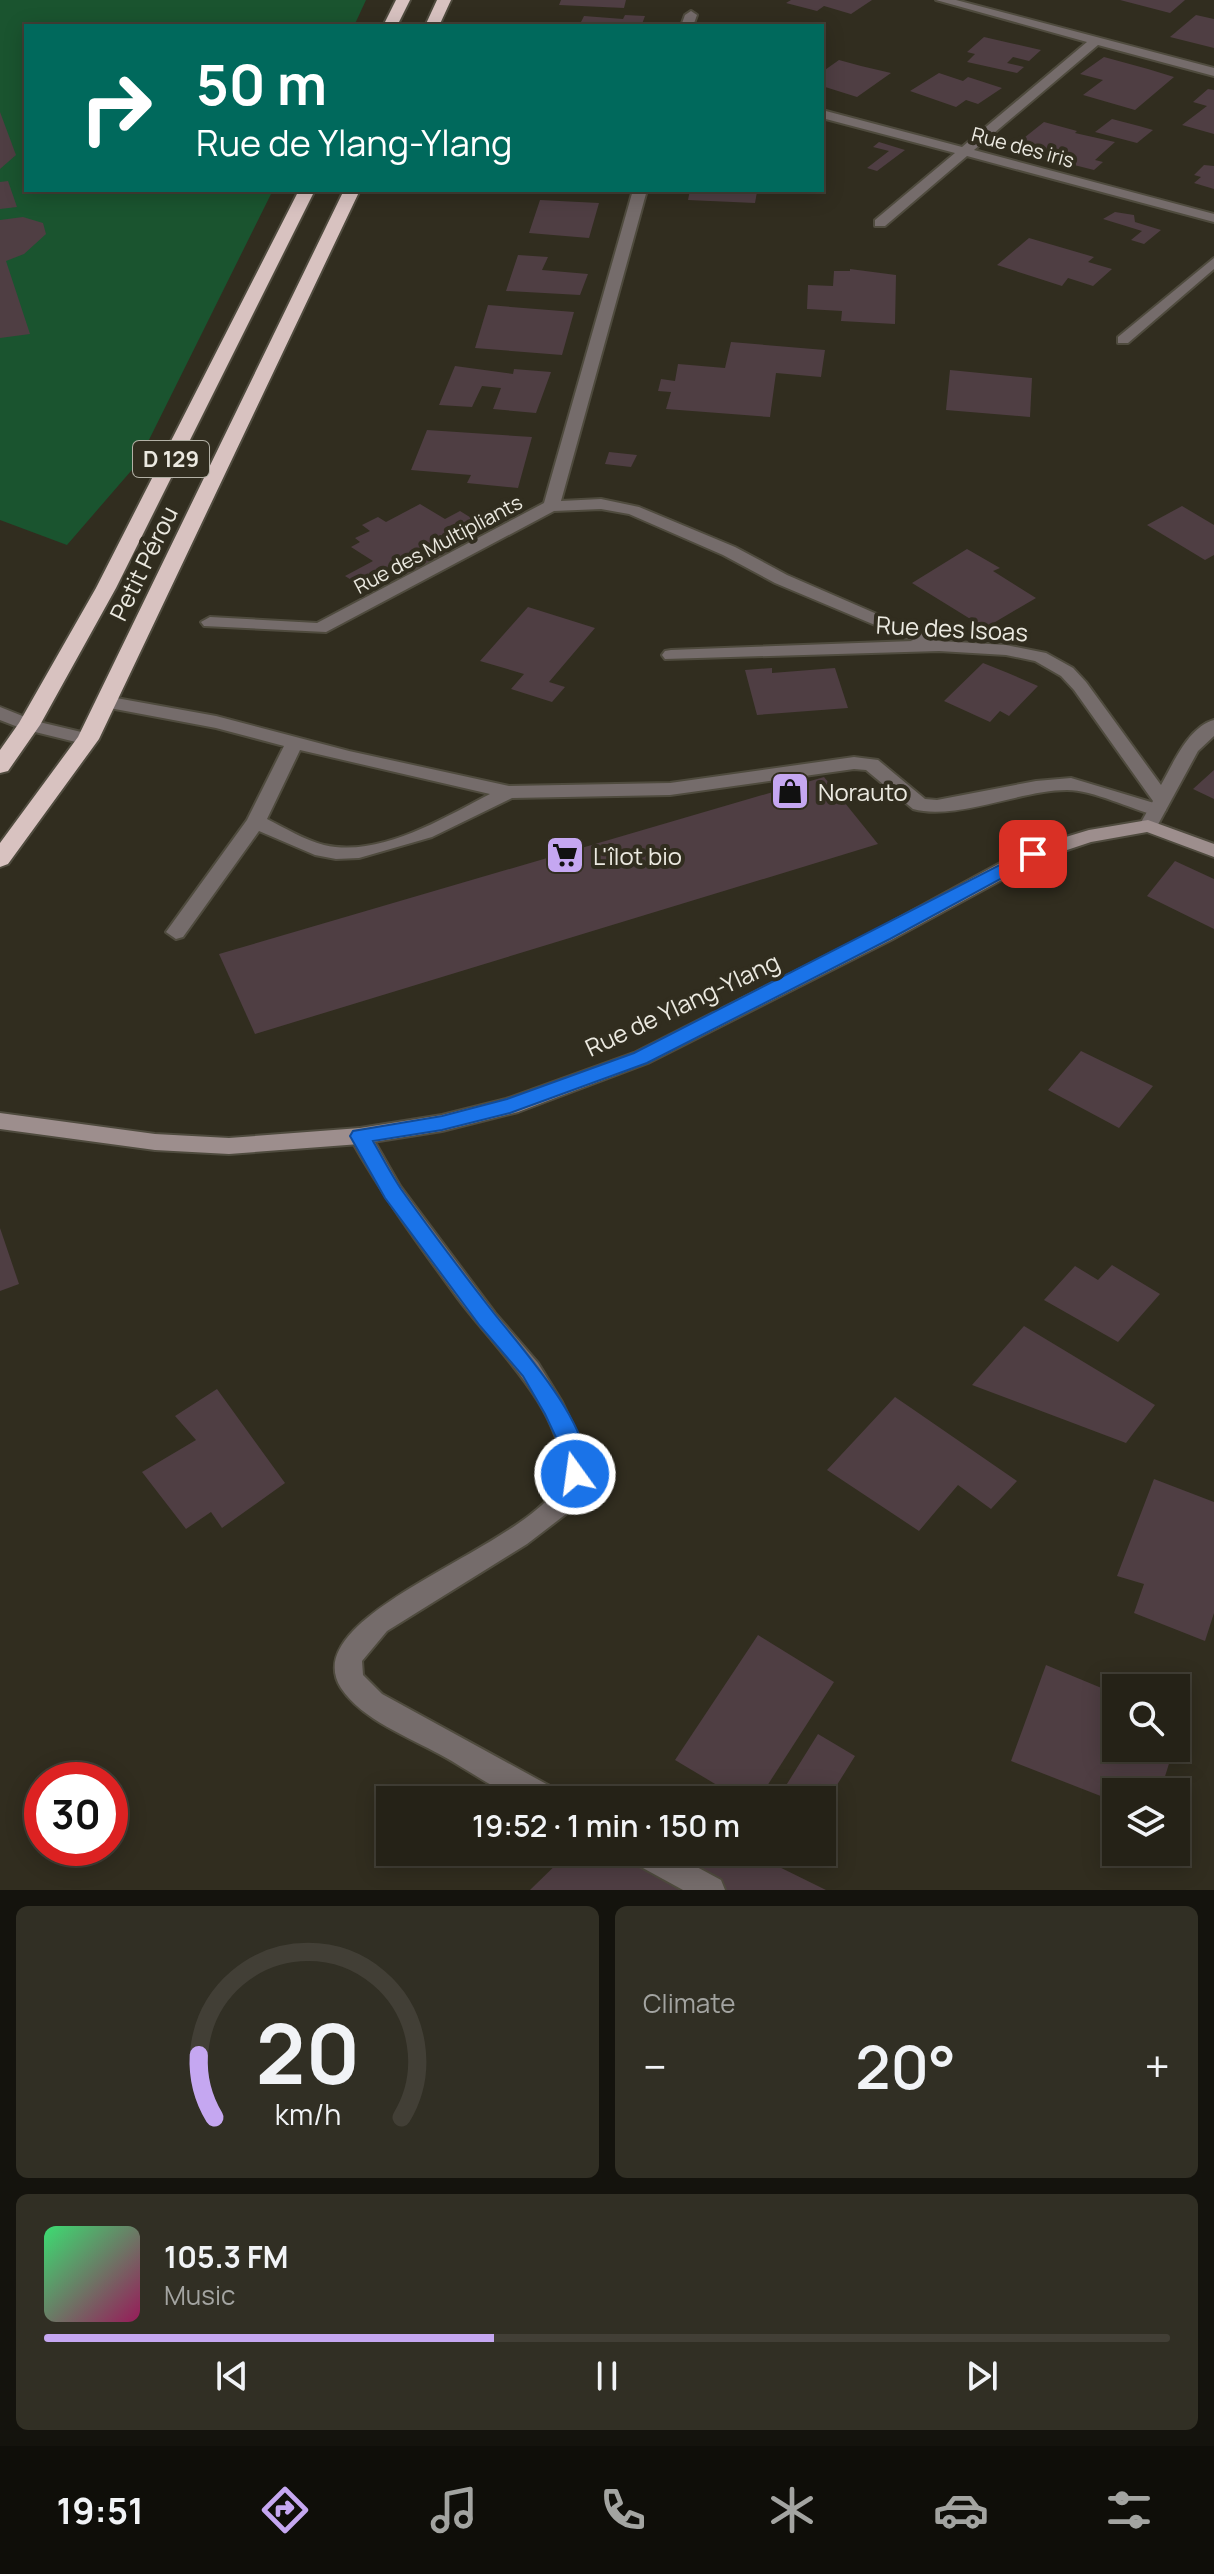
<!DOCTYPE html>
<meta charset="utf-8">
<style>
body{margin:0;font-family:Manrope,sans-serif;background:#312f24;color:#f1f3f6;height:100vh;display:flex;flex-direction:column;font-size:30px;white-space:nowrap}
*{box-sizing:border-box;margin:0}
p{font-size:26px;color:#a3a4a1}
.icon{flex:none;width:44px;height:44px;fill:none;stroke:currentColor;stroke-width:2;stroke-linecap:round;stroke-linejoin:round}
.map{position:relative;height:1890px;overflow:hidden}
.details{display:flex;flex-direction:column;gap:16px;padding:16px;background:#14130d;flex:1}
.details>*{flex:none}
.guide{position:absolute;left:24px;top:24px;width:800px;height:168px;border-radius:0px;box-shadow:0 4px 20px #0003,0 0 0 2px #423f36;background:#00695c;color:#fff;overflow:hidden}
.tools{position:absolute;left:1102px;top:1674px;display:grid;gap:16px}
.tools a{display:grid;place-items:center;width:88px;height:88px;border-radius:0px;background:#252217;box-shadow:0 4px 20px #0003,0 0 0 2px #423f36;font-size:40px}
.speed{position:absolute;left:24px;top:1762px;display:flex;gap:16px;font-size:40px;font-weight:700;text-align:center}
.speed>*{display:grid;place-content:center;width:104px;height:104px;border-radius:50%;background:#252217;box-shadow:0 4px 20px #0003,0 0 0 2px #423f36;line-height:1}
.speed .limit{border:12px solid #d22;background:#fff;color:#111}
.pin{position:absolute;display:grid;place-items:center;width:68px;height:68px;color:#fff;margin:-34px;border-radius:16px;box-shadow:0 4px 12px #0006}
.me{position:absolute;width:88px;margin:-44px;rotate:346deg;stroke-linejoin:round;filter:drop-shadow(0 0 6px #0008)}
.turn{display:flex;align-items:center;gap:28px;height:168px;padding:0 40px;font-size:36px}
.turn .icon{width:104px;height:104px;stroke-width:2.5}
.turn b{display:block;font-size:56px;line-height:68px}
.big{font-size:60px;font-weight:600;line-height:1.1}
.details .widget{flex:1;display:flex;flex-direction:column;justify-content:center;gap:12px;min-width:0;padding:0 28px;border-radius:12px;background:#312f24}
.details .dial{align-items:center;gap:0}
.dial svg{height:208px;overflow:visible;fill:none;stroke:#423f36;stroke-width:7;stroke-linecap:round;text-anchor:middle}
.dial text{fill:#f1f3f6;stroke:none}
.song{display:flex;align-items:center;gap:24px}
.cover{width:96px;height:96px;border-radius:12px;background:linear-gradient(135deg,hsl(140 70% 55%),hsl(330 70% 35%))}
.played{height:8px;border-radius:4px;background:linear-gradient(90deg,#c5a7f1 40%,#423f36 40%)}
.keys{display:flex;justify-content:space-around;direction:ltr}
.heat{display:flex;justify-content:space-between;align-items:center;font-size:44px;direction:ltr}
.details .tiles{flex:1;display:grid;gap:16px;grid-template-columns:1fr 1fr}
.widget:last-child{grid-column:span 2}
.trip{position:absolute;left:376px;top:1786px;width:460px;height:80px;border-radius:0px;background:#252217;box-shadow:0 4px 20px #0003,0 0 0 2px #423f36;font-weight:600;line-height:80px;text-align:center}
.tab-bar{display:flex;height:128px;justify-content:space-around;align-items:center;background:#0f0e09;color:#a3a4a1}
.tab-bar .icon{width:56px;height:56px}
.tab-bar .selected{color:#c5a7f1}
.tab-bar b{font-size:36px;color:#f1f3f6}
.map>svg:first-child{display:block}
.green{fill:#1a542f}
.building{fill:#4f3e43}
.lines{fill:none;stroke-linecap:round;stroke-linejoin:round}
.lane-casing{stroke:#4f4b3e;stroke-width:4}
.street-casing{stroke:#4f4b3e;stroke-width:4}
.secondary-casing{stroke:#4f4b3e;stroke-width:4}
.highway-casing{stroke:#4f4b3e;stroke-width:4}
.lane{fill:#756c6b;fill-rule:evenodd}
.street{fill:#756c6b;fill-rule:evenodd}
.secondary{fill:#9d8e8d;fill-rule:evenodd}
.highway{fill:#d8c2c0;fill-rule:evenodd}
.route{fill:#1a73e8;stroke:#114b97;stroke-width:2}
.labels{text-anchor:middle;dominant-baseline:central;stroke-width:8;stroke-linejoin:round;paint-order:stroke}
.far-street-label{font-size:20px;fill:#ebe9e0;stroke:#312d1f}
.shield{fill:#312d1f;stroke:#b3b1a6;stroke-width:2}
.shield-label{font-size:22px;font-weight:bold;fill:#ebe9e0}
.street-label{font-size:24px;fill:#ebe9e0;stroke:#312d1f}
.poi-label{font-size:24px;fill:#ebe9e0;stroke:#312d1f;text-anchor:start}
</style>
<div class="map">
<svg width="1214" height="1890" viewBox="0 0 1214 1890">
<rect width="100%" height="100%" fill="#312d1f"/>
<polygon class="green" points="0,0 366,0 354,26 26,26 26,190 273,190 137,464 67,545 0,520"/>
<g class="building">
<polygon points="561,0 626,0 624,8 559,5"/>
<polygon points="791,0 872,0 851,14 824,6 817,11 786,3"/>
<polygon points="1120,0 1185,0 1170,13"/>
<polygon points="625,15 645,16 642,24 633,26 579,26 584,16 623,19"/>
<polygon points="1196,15 1214,19 1214,48 1170,37"/>
<polygon points="984,37 1010,43 1041,50 1029,61 1013,57 1007,63 1024,67 1017,73 967,62 975,54 967,52"/>
<polygon points="1104,57 1148,69 1174,77 1135,110 1083,95 1103,80 1080,74"/>
<polygon points="839,60 861,66 891,73 857,97 822,86 822,72"/>
<polygon points="939,73 963,81 968,77 1002,88 978,104 966,100 956,107 910,91"/>
<polygon points="1208,89 1214,90 1214,134 1182,125 1207,106 1193,102"/>
<polygon points="0,112 16,155 0,169"/>
<polygon points="1112,119 1139,126 1153,130 1137,143 1095,132"/>
<polygon points="1044,122 1077,131 1075,133 1115,142 1095,160 1103,162 1094,170 1010,149"/>
<polygon points="879,142 905,150 877,171 867,168 889,151 873,147"/>
<polygon points="1204,165 1214,166 1214,189 1194,183 1201,177 1194,175"/>
<polygon points="8,181 17,207 0,209 0,182"/>
<polygon points="690,190 751,190 757,192 755,203 688,200"/>
<polygon points="540,200 599,203 589,238 529,233"/>
<polygon points="1115,212 1134,215 1135,222 1161,230 1144,244 1131,240 1142,231 1103,219"/>
<polygon points="23,217 43,223 46,234 24,254 6,261 30,334 0,338 0,220"/>
<polygon points="1029,238 1094,257 1088,262 1112,269 1093,286 1068,278 1062,286 997,265"/>
<polygon points="518,255 548,257 542,270 588,274 580,295 506,291"/>
<polygon points="850,269 896,275 895,324 841,321 842,311 807,309 808,285 833,286 834,271 850,271"/>
<polygon points="488,305 574,312 562,355 475,348"/>
<polygon points="731,342 825,350 821,377 776,373 770,417 666,409 671,392 658,391 661,379 675,381 678,364 725,368"/>
<polygon points="455,366 513,374 514,369 551,372 536,413 493,409 501,388 482,386 472,407 439,405"/>
<polygon points="950,370 1032,378 1030,417 946,410"/>
<polygon points="427,430 532,437 518,488 467,483 471,475 411,470"/>
<polygon points="609,452 637,455 631,467 605,464"/>
<polygon points="420,504 445,519 460,511 486,527 452,545 460,550 410,577 402,572 367,590 345,576 373,561 351,547 360,542 355,538 370,531 362,525 378,517 386,522"/>
<polygon points="1182,506 1214,525 1214,555 1205,560 1147,525"/>
<polygon points="967,549 1000,568 993,571 1036,598 985,628 912,583"/>
<polygon points="528,607 595,628 549,682 565,687 552,702 511,689 524,674 480,661"/>
<polygon points="983,663 1008,673 1038,686 1009,716 1000,711 990,722 944,701"/>
<polygon points="772,668 772,673 835,668 848,708 757,715 745,670"/>
<polygon points="1214,770 1214,799 1193,789"/>
<polygon points="824,777 878,844 255,1034 219,954"/>
<polygon points="1175,861 1214,879 1214,929 1147,896"/>
<polygon points="1081,1051 1153,1086 1119,1128 1048,1090"/>
<polygon points="0,1228 19,1284 0,1291"/>
<polygon points="1112,1265 1160,1294 1118,1342 1044,1300 1075,1266 1098,1280"/>
<polygon points="1024,1326 1155,1405 1126,1443 972,1385"/>
<polygon points="217,1389 285,1483 222,1528 211,1512 186,1529 142,1472 196,1440 175,1416"/>
<polygon points="895,1397 914,1410 1017,1481 991,1509 958,1485 919,1531 827,1470"/>
<polygon points="1154,1479 1214,1502 1214,1613 1205,1641 1134,1613 1144,1584 1117,1576"/>
<polygon points="758,1635 834,1682 758,1800 742,1800 675,1760"/>
<polygon points="1046,1665 1116,1694 1116,1748 1174,1748 1160,1792 1116,1792 1116,1802 1011,1761"/>
<polygon points="818,1734 855,1756 822,1809 822,1800 777,1800"/>
<polygon points="569,1852 749,1852 826,1890 530,1890"/>
</g>
<g class="lines">
<g class="lane-casing">
<path id="lane" d="M105 696 216 716 349 751 509 786 670 783 854 757 878 760 925 799 937 800 1036 781 1071 778 1164 806 1166 810 1157 816C1131 809 1093 790 1067 790 1021 790 955 821 913 809L866 770 854 769 670 795 512 798 432 837 359 858 336 859 315 855 259 831 183 937 176 939 166 932 247 820 284 746 216 728 99 706 96 702ZM300 750 490 794C443 818 380 858 324 845 304 840 285 828 267 819Z"/>
</g>
<g class="street-casing">
<g id="street">
<polygon points="936,0 956,0 1214,68 1214,76 1098,45 974,150 1214,214 1214,222 967,156 885,226 875,226 875,220 955,153 822,118 822,110 962,147 1087,42"/>
<polygon points="691,11 697,15 693,26 681,26 685,15"/>
<path d="M633 190H647L561 501 601 499 639 507 735 547 787 575 939 641 1006 645 1046 653 1073 668 1086 682 1161 785C1173 764 1188 727 1214 720V736L1198 751 1155 830 1148 832 1139 826 1153 801 1074 690 1061 676 1035 661 1006 655 939 651 665 659 662 655 665 651 671 650 913 641 775 583 723 555 629 514 601 509 554 511 326 632 204 626 201 622 210 617 317 623 544 503Z"/>
<polygon points="1214,258 1214,269 1128,343 1118,343 1118,337"/>
<polygon points="0,707 35,721 94,735 97,739 88,745 23,729 0,720"/>
<path d="M360 1128 368 1130 400 1186 495 1313 538 1363 562 1402 584 1448 587 1474 570 1511 527 1544 387 1631 362 1661 363 1675 382 1694 559 1791 563 1800C550 1800 532 1803 521 1799 493 1789 467 1769 441 1755 409 1737 362 1720 341 1688 290 1608 564 1538 562 1470 561 1407 492 1345 457 1297 418 1244 381 1193 349 1136L352 1130Z"/>
<polygon points="628,1852 669,1852 721,1880 725,1890 683,1890 632,1862"/>
</g>
</g>
<g class="secondary-casing">
<polygon id="secondary" points="1148,820 1214,844 1214,857 1147,832 1091,842 1040,859 891,940 648,1063 518,1112 442,1131 360,1144 229,1154 155,1150 0,1129 0,1113 155,1134 229,1138 360,1128 442,1115 506,1099 634,1053 877,930 1026,849 1089,830"/>
</g>
<g class="highway-casing">
<g id="highway">
<polygon points="396,0 410,0 397,26 383,26"/>
<polygon points="437,0 451,0 439,26 425,26"/>
<polygon points="299,190 315,190 116,588 40,725 8,771 0,773 0,750 19,723 96,588"/>
<polygon points="344,190 360,190 99,739 8,864 0,867 0,843 78,737"/>
</g>
</g>
<use href="#lane" class="lane"/>
<use href="#street" class="street"/>
<use href="#secondary" class="secondary"/>
<use href="#highway" class="highway"/>
</g>
<path class="route" d="M1033 848 1039 850 1042 854 1039 858 890 939 647 1063 510 1113 442 1130 373 1141C382 1157 391 1174 401 1189 431 1231 462 1272 493 1312 518 1344 604 1438 583 1480L575 1483 567 1480 561 1448 545 1414 523 1376 480 1326 385 1198 350 1136 353 1131 442 1116 507 1099 634 1053Z"/>
<defs>
<g id="shop-square" transform="scale(2)"><rect x="-9" y="-9" width="18" height="18" rx="4" fill="#c5a7f1" stroke="#312d1f"/><path d="M-5-2.5h2.3a2.7 3.5 0 0 1 5.4 0H5L5.5 6h-11ZM-1.5-2.5h3a1.5 2.3 0 0 0-3 0Z" fill="#111"/></g>
<g id="supermarket-square" transform="scale(2)"><rect x="-9" y="-9" width="18" height="18" rx="4" fill="#c5a7f1" stroke="#312d1f"/><path d="M-6-5.5h2.5l.6 2H6L4.5 2H-2.5L-4.4-4H-6ZM-1.5 3.2a1.3 1.3 0 1 0 .1 0ZM3 3.2a1.3 1.3 0 1 0 .1 0Z" fill="#111"/></g>
</defs>
<g fill-rule="evenodd">
<use href="#shop-square" x="790" y="791"/>
<use href="#supermarket-square" x="565" y="855"/>
</g>
<g class="labels">
<g class="far-street-label">
<text transform="translate(1023 147) rotate(15)">Rue des iris</text>
<text transform="translate(438 544) rotate(-28)">Rue des Multipliants</text>
</g>
<rect class="shield" x="133" y="441" width="76" height="36" rx="6"/>
<g class="shield-label">
<text x="171" y="459">D 129</text>
</g>
<g class="street-label">
<text transform="translate(143 563) rotate(-64)">Petit Pérou</text>
<text transform="translate(952 628) rotate(3)">Rue des Isoas</text>
<text transform="translate(682 1004) rotate(-25)">Rue de Ylang-Ylang</text>
</g>
<g class="poi-label">
<text x="818" y="791">Norauto</text>
<text x="593" y="855">L'îlot bio</text>
</g>
</g>
</svg>
<div class="tools">
<a><svg class="icon" aria-label="search" viewBox="0 0 24 24"><circle cx="10" cy="10" r="6"/><path d="M15 15l6 6"/></svg></a>
<a><svg class="icon" aria-label="layers" viewBox="0 0 24 24"><path d="M12 4l9 5-9 5-9-5zM3 14l9 5 9-5"/></svg></a>
</div>
<div class="speed"><div class="limit">30</div></div>
<div class="pin" style="left:1033px;top:854px;background:#d93025"><svg class="icon" aria-label="arrive" viewBox="0 0 24 24"><path d="M6 21V4h12l-3 4 3 4H6"/></svg></div>
<svg class="me" style="left:575px;top:1474px" viewBox="-20 -20 40 40"><circle r="17" fill="#1a73e8" stroke="#fff" stroke-width="3"/><path d="M0-11L8 9 0 5-8 9z" fill="#fff"/></svg>
<div class="trip">19:52 · 1 min · 150 m</div>
<div class="guide">
<div class="turn"><svg class="icon" aria-label="right" viewBox="0 0 24 24"><path d="M7 20v-9h11M14 6l5 5-5 5"/></svg><div><b>50 m</b>Rue de Ylang-Ylang</div></div>
</div>
</div>
<section class="details">
<div class="tiles">
<div class="widget dial"><svg viewBox="0 0 100 80">
<path d="M14 69A42 42 0 1 1 86 69"/>
<path d="M14 69A42 42 0 0 1 8 45" stroke="#c5a7f1"/>
<text x="50" y="56" font-size="32" font-weight="700">20</text>
<text x="50" y="72" font-size="11">km/h</text>
</svg></div>
<div class="widget"><p>Climate</p>
<div class="heat"><a>−</a><b class="big">20°</b><a>+</a></div>
</div>
<div class="widget">
<div class="song"><i class="cover"></i><div><b>105.3 FM</b><p>Music</p></div></div>
<div class="played"></div>
<div class="keys"><svg class="icon" aria-label="previous" viewBox="0 0 24 24"><path d="M18 5L8 12l10 7zM5 5v14"/></svg><svg class="icon" aria-label="pause" viewBox="0 0 24 24"><path d="M8 5v14M16 5v14"/></svg><svg class="icon" aria-label="next" viewBox="0 0 24 24"><path d="M6 5l10 7-10 7zM19 5v14"/></svg></div>
</div>
</div>
</section>
<nav class="tab-bar">
<b>19:51</b>
<svg class="icon selected" aria-label="directions" viewBox="0 0 24 24"><path d="M12 3l9 9-9 9-9-9zM9 14v-3h6M13 9l2 2-2 2"/></svg>
<svg class="icon" aria-label="music" viewBox="0 0 24 24"><path d="M9 18V5l10-2v13"/><circle cx="6" cy="18" r="3"/><circle cx="16" cy="16" r="3"/></svg>
<svg class="icon" aria-label="phone" viewBox="0 0 24 24"><path d="M5 4h4l2 5-3 2q2 4 5 5l2-3 5 2v4C11 20 4 13 5 4z"/></svg>
<svg class="icon" aria-label="climate" viewBox="0 0 24 24"><path d="M12 3v18M4 7l16 10M4 17L20 7"/></svg>
<svg class="icon" aria-label="car" viewBox="0 0 24 24"><path d="M5 17H2v-5l4-1 3-4h7l3 4 3 1v5h-3M9 17h6M6 11h13"/><circle cx="7" cy="17" r="2"/><circle cx="17" cy="17" r="2"/></svg>
<svg class="icon" aria-label="filters" viewBox="0 0 24 24"><path d="M4 7h16M4 17h16"/><circle cx="9" cy="7" r="2"/><circle cx="15" cy="17" r="2"/></svg>
</nav>
